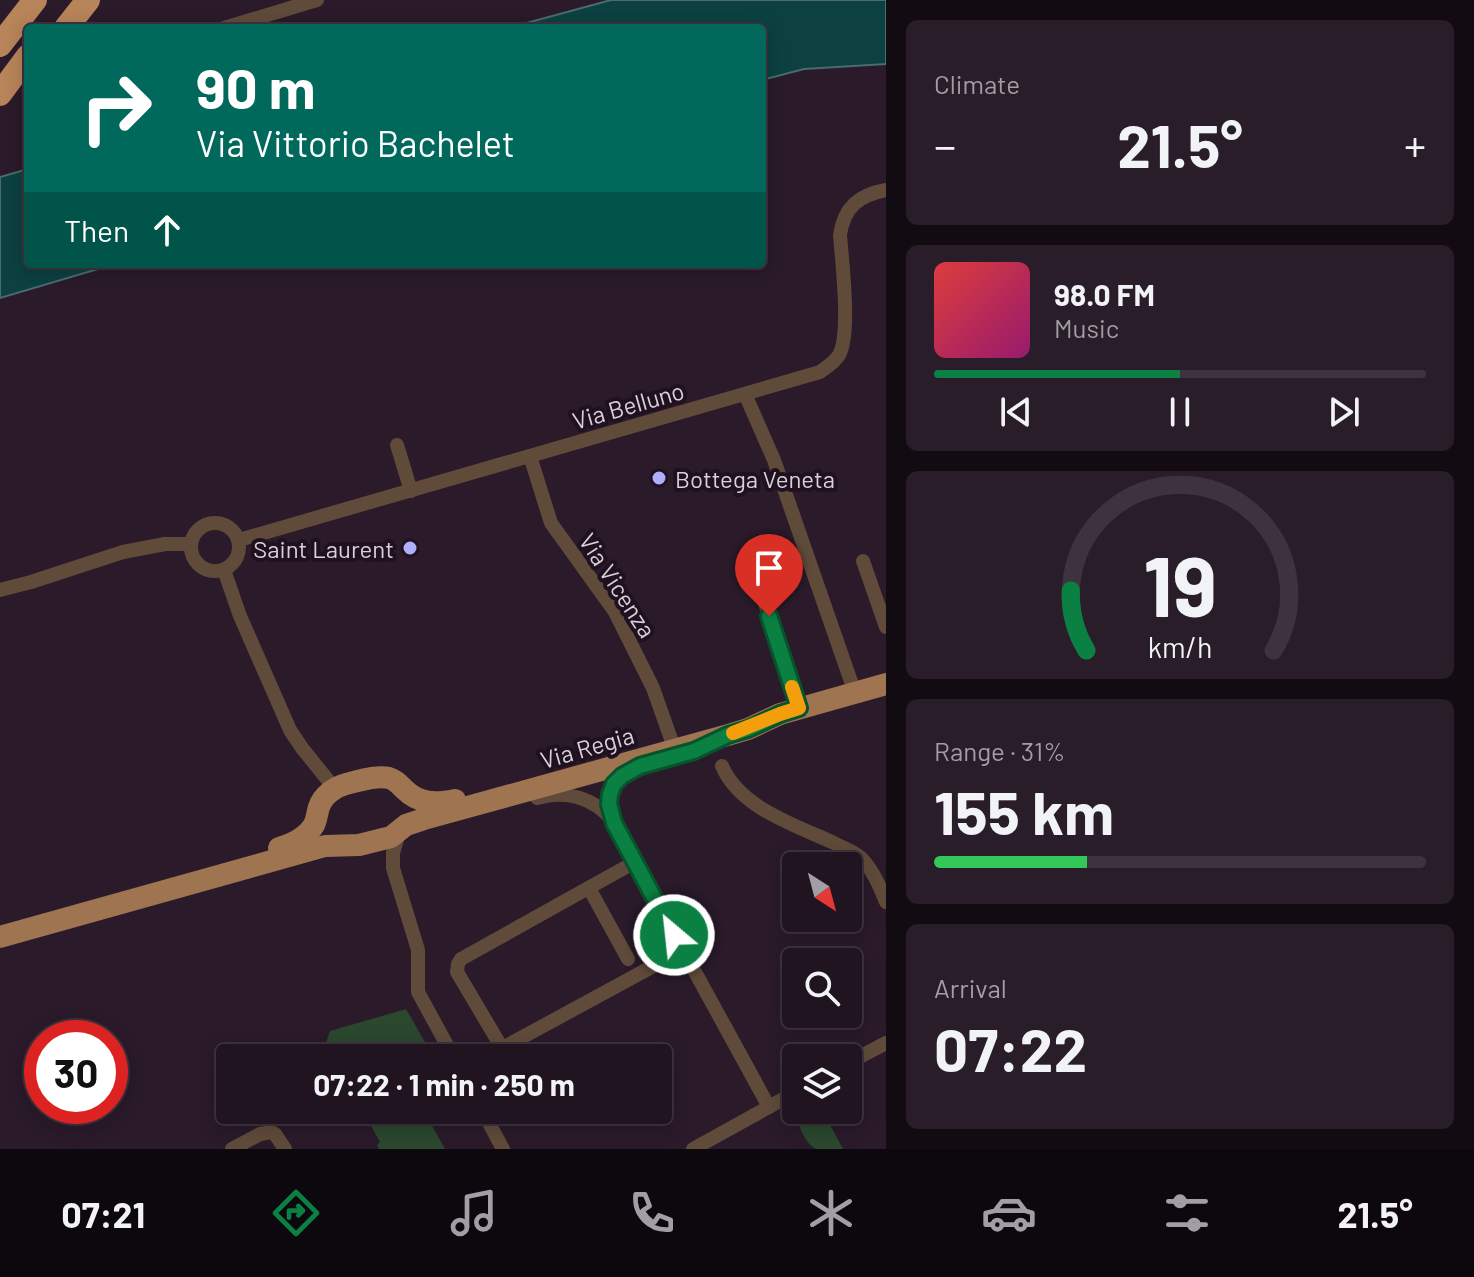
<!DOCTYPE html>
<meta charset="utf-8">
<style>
body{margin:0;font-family:Barlow,sans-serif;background:#281d29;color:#f1f3f6;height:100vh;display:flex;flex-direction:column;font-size:30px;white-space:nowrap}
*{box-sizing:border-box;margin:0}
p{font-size:26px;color:#a29ea5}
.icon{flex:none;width:44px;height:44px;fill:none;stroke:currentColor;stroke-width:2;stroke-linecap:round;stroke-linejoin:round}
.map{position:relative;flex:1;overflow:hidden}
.details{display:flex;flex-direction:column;gap:20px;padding:20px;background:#120b12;width:588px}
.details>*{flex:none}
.top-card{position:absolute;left:24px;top:24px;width:742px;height:244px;border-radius:8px;box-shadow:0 4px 20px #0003,0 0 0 2px #3d333e;background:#00695c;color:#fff;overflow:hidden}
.needle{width:52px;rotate:144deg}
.buttons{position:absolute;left:782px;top:852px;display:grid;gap:16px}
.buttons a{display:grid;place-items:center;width:80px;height:80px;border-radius:8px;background:#201420;box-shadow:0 4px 20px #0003,0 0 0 2px #3d333e;font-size:40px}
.speed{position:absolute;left:24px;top:1020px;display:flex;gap:16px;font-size:40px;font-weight:700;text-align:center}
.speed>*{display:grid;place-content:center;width:104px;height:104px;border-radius:50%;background:#201420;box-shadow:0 4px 20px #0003,0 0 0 2px #3d333e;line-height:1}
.speed .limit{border:12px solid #d22;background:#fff;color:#111}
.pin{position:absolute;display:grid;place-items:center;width:68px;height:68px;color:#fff;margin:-82px -34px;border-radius:50% 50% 50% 0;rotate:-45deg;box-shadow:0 0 8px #0007}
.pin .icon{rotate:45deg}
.me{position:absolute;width:88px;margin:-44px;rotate:332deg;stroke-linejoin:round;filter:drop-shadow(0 0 6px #0008)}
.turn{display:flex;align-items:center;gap:28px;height:168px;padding:0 40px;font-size:36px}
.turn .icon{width:104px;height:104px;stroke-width:2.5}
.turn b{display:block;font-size:56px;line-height:68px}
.then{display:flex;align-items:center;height:76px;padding:0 40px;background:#0003;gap:16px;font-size:30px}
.big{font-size:60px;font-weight:700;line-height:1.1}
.details .card{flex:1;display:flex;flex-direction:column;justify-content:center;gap:12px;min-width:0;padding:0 28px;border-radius:12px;background:#281d29}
.details .dial{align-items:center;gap:0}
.dial svg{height:208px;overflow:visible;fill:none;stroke:#3d333e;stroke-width:7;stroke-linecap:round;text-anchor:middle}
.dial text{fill:#f1f3f6;stroke:none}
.song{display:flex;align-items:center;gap:24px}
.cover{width:96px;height:96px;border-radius:12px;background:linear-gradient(135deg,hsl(0 70% 55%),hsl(320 70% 35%))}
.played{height:8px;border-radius:4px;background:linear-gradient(90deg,#0b8043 50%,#3d333e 50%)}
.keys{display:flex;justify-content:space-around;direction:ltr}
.heat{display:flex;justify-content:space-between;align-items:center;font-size:44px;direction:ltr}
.charge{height:12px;border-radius:6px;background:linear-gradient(90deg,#34c759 31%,#3d333e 0)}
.trip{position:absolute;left:216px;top:1044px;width:456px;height:80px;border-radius:8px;background:#201420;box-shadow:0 4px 20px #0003,0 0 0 2px #3d333e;font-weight:700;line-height:80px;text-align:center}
.tabs{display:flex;height:128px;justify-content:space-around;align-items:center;background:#0d080d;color:#a29ea5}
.tabs .icon{width:56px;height:56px}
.tabs .selected{color:#0b8043}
.tabs b{font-size:36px;color:#f1f3f6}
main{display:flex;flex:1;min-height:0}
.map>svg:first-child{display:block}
.green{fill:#2b472e}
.water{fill:#0c4041;stroke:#4a6b6f;stroke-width:2}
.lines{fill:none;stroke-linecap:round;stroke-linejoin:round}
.minor{stroke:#604b3a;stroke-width:14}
.primary{stroke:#9f7451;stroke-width:22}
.motorway{stroke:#b88459;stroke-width:24}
.route-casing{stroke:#07532c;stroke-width:20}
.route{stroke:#0b8043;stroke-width:14}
.slow{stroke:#f59e0b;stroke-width:14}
.poi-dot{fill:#afaefa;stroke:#201120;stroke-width:3}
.labels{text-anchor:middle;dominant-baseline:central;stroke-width:8;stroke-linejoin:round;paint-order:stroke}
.street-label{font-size:24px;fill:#dbd0da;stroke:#201120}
.poi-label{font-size:24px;fill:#dbd0da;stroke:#201120;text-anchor:start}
</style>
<main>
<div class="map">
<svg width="886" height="1149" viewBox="0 0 886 1149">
<rect width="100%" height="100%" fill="#2a1a2a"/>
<g class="green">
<polygon points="406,1009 432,1054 443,1058 331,1058 325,1046 330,1031"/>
<polygon points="362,1110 451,1110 430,1122 445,1149 379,1149 377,1145 380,1142"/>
<path d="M797 1110H822L843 1149C835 1149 825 1149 817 1149 805 1146 797 1122 795 1111Z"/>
</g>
<g class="water">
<polygon points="611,0 886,0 886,64 804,69 762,80 762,28 508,28"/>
<polygon points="28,169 28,264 115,264 0,298 0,177"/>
</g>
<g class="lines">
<g class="minor">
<polyline points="224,28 317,0"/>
<polyline points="745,394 774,460 855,693"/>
<polyline points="397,445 411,491"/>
<polyline points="530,456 551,523 615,612 653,688 671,739"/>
<circle cx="215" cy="547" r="24"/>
<path d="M239 540 820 372C827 367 835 362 839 355 851 335 842 261 840 235 844 207 859 195 886 190"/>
<polyline points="863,561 886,627"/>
<polyline points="224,570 240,616 290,730 302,748 335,789"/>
<polyline points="760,588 799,708"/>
<polyline points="0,590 31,582 123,552 165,544 191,544"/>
<path d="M722 766C740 808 795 825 834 843 843 848 854 851 861 858 873 870 880 887 886 902"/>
<path d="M537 798C565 790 593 797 612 820"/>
<polyline points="399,832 393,853 393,868 418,950 418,992 454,1058"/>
<polyline points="589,888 628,959"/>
<polyline points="683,950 769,1107"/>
<polyline points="502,1048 457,972 458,964 461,959 635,862"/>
<path d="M484 1058 683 950 615 825C605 798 608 781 636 768"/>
<polyline points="848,1063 886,1043"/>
<polyline points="482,1110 503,1149"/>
<polyline points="232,1149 260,1134 271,1132 275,1134 285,1149"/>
<polyline points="693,1149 796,1092"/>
</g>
<g class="primary">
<path d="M279 848C293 844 306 838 314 825 317 819 317 813 319 807 323 795 335 787 346 784 359 781 376 775 389 778 396 780 399 784 404 789 419 804 435 804 455 800"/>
<polyline points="0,937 325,846 359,845 391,837 406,825 424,819 728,735 748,729 780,714 886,684"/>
</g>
<g class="motorway">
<polyline points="66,28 88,0"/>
<polyline points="0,45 35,0"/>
<polyline points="0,94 28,56"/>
</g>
</g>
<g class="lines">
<g class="route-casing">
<polyline id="route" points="674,935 614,823 609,804 610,794 614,784 622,776 640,766 694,751 728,735 748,729 780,714 799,708 769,616"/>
</g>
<use href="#route" class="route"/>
<polyline class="slow" points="733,733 780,714 799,708 792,687"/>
</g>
<g class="poi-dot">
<circle cx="659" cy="478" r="8"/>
<circle cx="410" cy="548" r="8"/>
</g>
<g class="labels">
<g class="street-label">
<text transform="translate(628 405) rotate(-16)">Via Belluno</text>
<text transform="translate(618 585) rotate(57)">Via Vicenza</text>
<text transform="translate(587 747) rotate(-16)">Via Regia</text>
</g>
<g class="poi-label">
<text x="675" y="478">Bottega Veneta</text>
<text x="394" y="548" text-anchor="end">Saint Laurent</text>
</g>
</g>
</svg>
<div class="buttons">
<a><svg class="needle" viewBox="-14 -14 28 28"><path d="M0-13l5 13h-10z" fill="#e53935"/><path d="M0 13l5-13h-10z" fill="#a29ea5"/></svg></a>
<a><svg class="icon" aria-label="search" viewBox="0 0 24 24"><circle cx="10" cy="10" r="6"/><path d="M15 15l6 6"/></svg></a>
<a><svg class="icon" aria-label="layers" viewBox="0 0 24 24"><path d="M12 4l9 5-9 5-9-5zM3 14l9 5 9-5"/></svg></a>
</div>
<div class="speed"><div class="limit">30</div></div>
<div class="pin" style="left:769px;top:616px;background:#d93025"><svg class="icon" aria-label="arrive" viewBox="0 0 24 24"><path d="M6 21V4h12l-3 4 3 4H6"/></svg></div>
<svg class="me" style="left:674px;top:935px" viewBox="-20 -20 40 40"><circle r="17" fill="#0b8043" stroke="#fff" stroke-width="3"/><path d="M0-11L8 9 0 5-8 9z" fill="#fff"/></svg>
<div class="trip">07:22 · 1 min · 250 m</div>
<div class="top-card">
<div class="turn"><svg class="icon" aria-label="right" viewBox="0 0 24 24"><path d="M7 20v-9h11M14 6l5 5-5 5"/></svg><div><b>90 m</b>Via Vittorio Bachelet</div></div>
<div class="then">Then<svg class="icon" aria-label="ahead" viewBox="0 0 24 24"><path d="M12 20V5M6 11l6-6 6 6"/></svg></div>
</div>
</div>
<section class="details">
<div class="card"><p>Climate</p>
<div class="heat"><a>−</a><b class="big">21.5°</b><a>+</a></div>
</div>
<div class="card">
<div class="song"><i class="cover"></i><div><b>98.0 FM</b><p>Music</p></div></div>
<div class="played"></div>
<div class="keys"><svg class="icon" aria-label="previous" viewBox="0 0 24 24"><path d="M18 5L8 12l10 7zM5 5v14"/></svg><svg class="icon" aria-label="pause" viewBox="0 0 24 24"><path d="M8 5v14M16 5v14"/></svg><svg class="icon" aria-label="next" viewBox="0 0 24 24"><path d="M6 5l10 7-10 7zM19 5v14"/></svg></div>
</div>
<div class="card dial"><svg viewBox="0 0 100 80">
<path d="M14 69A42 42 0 1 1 86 69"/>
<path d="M14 69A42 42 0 0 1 8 46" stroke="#0b8043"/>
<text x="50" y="56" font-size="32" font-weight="700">19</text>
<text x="50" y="72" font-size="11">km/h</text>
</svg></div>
<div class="card"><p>Range · 31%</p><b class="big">155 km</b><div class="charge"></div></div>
<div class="card"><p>Arrival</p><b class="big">07:22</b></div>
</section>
</main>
<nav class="tabs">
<b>07:21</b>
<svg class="icon selected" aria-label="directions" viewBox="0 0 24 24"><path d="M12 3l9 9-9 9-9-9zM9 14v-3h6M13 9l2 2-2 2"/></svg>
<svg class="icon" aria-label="music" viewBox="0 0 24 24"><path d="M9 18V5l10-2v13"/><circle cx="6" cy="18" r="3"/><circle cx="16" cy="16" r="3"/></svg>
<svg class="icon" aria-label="phone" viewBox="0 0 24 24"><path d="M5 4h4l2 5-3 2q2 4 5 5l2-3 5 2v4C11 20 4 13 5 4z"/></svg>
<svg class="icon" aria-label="climate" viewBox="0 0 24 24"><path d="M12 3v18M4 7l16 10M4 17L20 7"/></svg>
<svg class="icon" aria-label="car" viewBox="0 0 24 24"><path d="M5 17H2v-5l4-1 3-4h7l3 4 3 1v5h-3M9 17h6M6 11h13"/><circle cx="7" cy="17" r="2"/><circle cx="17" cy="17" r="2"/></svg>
<svg class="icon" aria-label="filters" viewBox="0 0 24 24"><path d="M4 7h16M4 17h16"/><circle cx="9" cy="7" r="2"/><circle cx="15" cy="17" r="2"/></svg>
<b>21.5°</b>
</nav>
